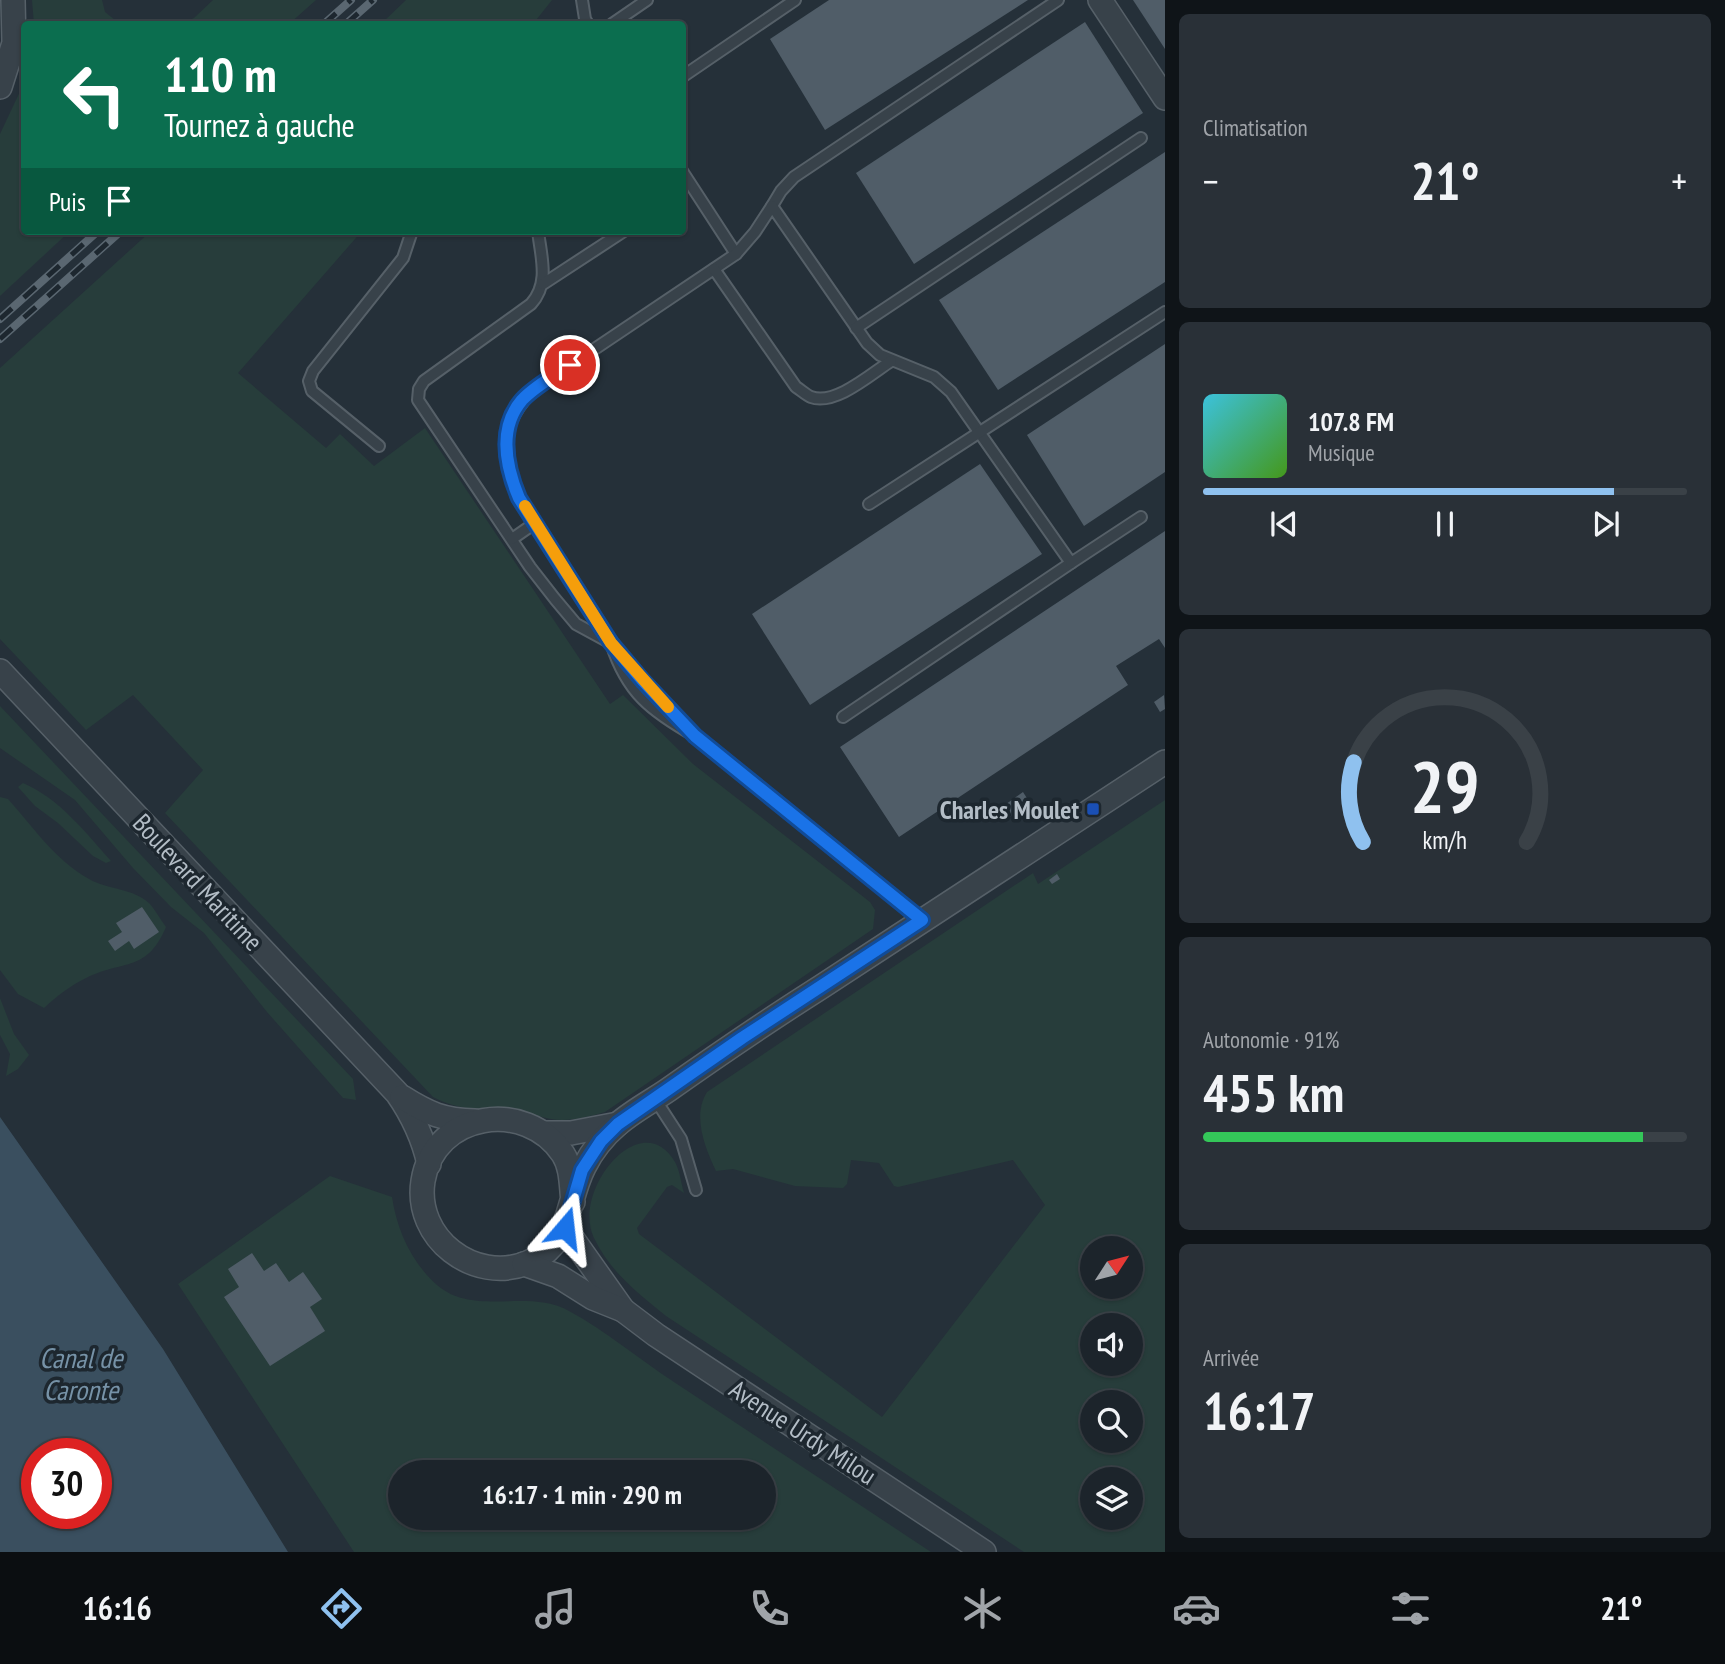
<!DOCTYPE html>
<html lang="fr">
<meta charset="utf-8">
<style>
body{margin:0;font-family:"PT Sans Narrow",sans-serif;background:#293037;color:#f1f3f6;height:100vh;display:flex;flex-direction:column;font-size:26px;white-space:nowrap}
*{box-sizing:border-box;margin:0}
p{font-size:23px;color:#a0a4a9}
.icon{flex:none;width:38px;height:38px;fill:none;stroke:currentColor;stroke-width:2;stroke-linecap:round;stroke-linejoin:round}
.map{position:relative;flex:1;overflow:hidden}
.sheet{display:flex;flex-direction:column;gap:14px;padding:14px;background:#0f1418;width:560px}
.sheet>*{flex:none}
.guide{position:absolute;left:21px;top:21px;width:665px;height:214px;border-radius:7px;box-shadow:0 2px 5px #0004,0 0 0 2px #3a4147;background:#0b6e4f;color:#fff;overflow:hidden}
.needle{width:46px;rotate:54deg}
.tools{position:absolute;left:1080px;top:1236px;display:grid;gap:14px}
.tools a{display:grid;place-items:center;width:63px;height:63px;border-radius:50%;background:#1c242b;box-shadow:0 2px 5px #0004,0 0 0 2px #3a4147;font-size:35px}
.speed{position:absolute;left:21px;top:1438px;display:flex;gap:14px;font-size:35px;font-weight:700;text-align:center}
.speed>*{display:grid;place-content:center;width:91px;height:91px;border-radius:50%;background:#1c242b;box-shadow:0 2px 5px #0004,0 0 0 2px #3a4147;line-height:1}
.speed .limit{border:10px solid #d22;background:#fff;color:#111}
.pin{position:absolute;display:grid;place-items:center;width:60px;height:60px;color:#fff;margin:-30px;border:4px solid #fff;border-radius:50%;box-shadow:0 2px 7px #0007}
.me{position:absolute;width:77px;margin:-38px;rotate:17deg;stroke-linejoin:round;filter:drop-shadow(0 0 5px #0008)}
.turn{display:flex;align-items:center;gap:24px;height:147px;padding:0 28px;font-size:32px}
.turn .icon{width:91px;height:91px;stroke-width:2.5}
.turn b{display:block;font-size:49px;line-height:60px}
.then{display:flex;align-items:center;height:66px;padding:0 28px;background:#0003;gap:14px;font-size:26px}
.big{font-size:52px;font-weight:600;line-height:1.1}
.sheet .card{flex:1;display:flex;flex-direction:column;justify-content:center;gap:10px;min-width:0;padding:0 24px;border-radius:10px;background:#293037}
.sheet .dial{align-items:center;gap:0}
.dial svg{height:182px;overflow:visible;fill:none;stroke:#3a4147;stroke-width:7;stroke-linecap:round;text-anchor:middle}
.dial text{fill:#f1f3f6;stroke:none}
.song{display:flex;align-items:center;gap:21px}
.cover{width:84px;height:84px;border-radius:10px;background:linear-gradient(135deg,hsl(190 70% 55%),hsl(100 70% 35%))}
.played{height:7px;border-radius:4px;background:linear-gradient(90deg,#8fc1ef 85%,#3a4147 85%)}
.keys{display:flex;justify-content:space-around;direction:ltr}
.heat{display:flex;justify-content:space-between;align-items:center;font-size:38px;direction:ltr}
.charge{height:10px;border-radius:5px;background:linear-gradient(90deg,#34c759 91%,#3a4147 0)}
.trip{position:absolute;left:388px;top:1460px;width:388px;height:70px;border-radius:35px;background:#1c242b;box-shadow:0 2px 5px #0004,0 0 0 2px #3a4147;font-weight:600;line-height:70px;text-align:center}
.tabs{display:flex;height:112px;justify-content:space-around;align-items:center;background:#0b0e11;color:#a0a4a9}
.tabs .icon{width:49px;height:49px}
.tabs .current{color:#8fc1ef}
.tabs b{font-size:32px;color:#f1f3f6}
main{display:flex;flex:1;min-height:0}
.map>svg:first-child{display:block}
.green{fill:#273d3b;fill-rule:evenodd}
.water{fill:#3a4f5f;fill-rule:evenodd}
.building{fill:#505d68}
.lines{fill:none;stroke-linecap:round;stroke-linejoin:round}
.service-casing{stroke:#566068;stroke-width:14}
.minor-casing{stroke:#566068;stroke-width:26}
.service{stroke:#38424a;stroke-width:10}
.minor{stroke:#38424a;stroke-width:23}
.rail-casing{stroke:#5a6771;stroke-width:8}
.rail{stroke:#1d272f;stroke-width:5;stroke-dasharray:16;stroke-linecap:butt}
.route-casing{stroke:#114b97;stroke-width:18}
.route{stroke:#1a73e8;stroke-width:12}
.slow{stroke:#f59e0b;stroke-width:12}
.transit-dot{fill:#1a4fb4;stroke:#1d272f;stroke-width:2.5}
.labels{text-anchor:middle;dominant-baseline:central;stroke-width:7;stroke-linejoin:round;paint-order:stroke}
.poi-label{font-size:26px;font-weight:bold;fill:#b3bdc6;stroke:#1d272f;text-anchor:end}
.street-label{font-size:26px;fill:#b3bdc6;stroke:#1d272f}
.water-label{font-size:28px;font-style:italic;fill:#7692a7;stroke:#1d272f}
</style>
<main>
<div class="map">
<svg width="1165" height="1552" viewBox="0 0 1165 1552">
<rect width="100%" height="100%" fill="#253039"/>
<g class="green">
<polygon points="32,0 102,0 105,12 120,24 34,24"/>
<polygon points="213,0 316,0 289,24 180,24 194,18"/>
<polygon points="406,0 552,0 533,24 381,24"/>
<polygon points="24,83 24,231 70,231 0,296 0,134"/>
<path d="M151 231H362L238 373 326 448 340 434 374 466 425 428 610 704 623 695 693 764 870 902 875 910 873 929 605 1112C591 1116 577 1120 562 1120 547 1120 533 1113 518 1112 484 1107 466 1114 433 1097L165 813 203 770 133 695 86 730 0 639V368Z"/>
<polygon points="0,706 353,1079 356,1100 343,1098 267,1012 204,933 171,907 133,868 75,800 0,748"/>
<path d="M23 783C60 799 85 832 111 861L106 863 93 856 58 823 35 806 18 787Z"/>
<path d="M0 797 8 799C34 828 55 860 89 879 108 890 134 888 150 904 156 911 160 919 166 927 147 972 124 960 88 977 71 985 57 996 44 1008L18 994 0 970Z"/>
<path d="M1165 800V1552H1024L666 1316C638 1293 610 1272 594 1238 571 1191 641 1104 675 1162 680 1171 681 1183 684 1193L672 1185 667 1187 637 1228 639 1234 882 1417 1045 1205 1013 1160 898 1187 894 1186 879 1163 851 1160 847 1184 843 1188 795 1186 733 1169 716 1171C705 1148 692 1116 707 1092L1033 873 1038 884ZM1092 1248H1130V1286H1092ZM1092 1325H1130V1363H1092ZM1092 1402H1130V1440H1092ZM1092 1479H1130V1517H1092Z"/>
<polygon points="0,998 14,1034 29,1055 18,1069 6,1076 10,1054 0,1035"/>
<path d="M330 1176 392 1197C397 1230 411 1262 437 1285 474 1317 528 1288 569 1311 606 1331 639 1359 674 1382 760 1439 845 1495 931 1552H354L178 1284ZM401 1472H765V1517H401Z"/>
</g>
<path class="water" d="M0 1117 163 1349 288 1552H0ZM37 1454H96V1514H37Z"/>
<g class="building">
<polygon points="829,0 1028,0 825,130 770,39"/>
<polygon points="1133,0 1165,0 1165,49"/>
<polygon points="1085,22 1143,113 914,264 856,173"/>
<polygon points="1165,152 1165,282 998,390 939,300"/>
<polygon points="1165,344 1165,472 1084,526 1027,435"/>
<polygon points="980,464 1042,554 810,705 752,614"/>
<polygon points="1165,531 1165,648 1159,639 1116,666 1128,685 899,837 840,747"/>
<polygon points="1164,695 1165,709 1160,712 1154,702"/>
<polygon points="1023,792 1030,803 1009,818 1002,807"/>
<polygon points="1057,874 1060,879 1052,884 1049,880"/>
<polygon points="142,907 159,932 134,949 129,941 115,951 108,941 122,932 116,923"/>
<polygon points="252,1253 264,1271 276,1263 289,1282 303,1272 322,1299 310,1307 325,1331 270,1366 224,1297 239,1287 228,1269"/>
</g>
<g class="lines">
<g class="service-casing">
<g id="service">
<polyline points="582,0 585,19 588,24"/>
<polyline points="612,24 647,0"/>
<polyline points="682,77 795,0"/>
<polyline points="682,171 736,254"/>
<polyline points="772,206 781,191 794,177 1058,0"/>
<path d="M538 231C541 257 550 283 531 304L424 381 419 389 418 400 530 567 555 599 576 624 611 643C627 693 651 711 695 736L643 681 611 643 519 498C501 456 499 422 535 389L736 254 755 232 772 206 867 343 880 355 934 377 951 392 1071 563 843 717"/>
<path d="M714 269 796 387C801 390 806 395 811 397 835 406 871 374 891 361"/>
<polyline points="543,284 624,231"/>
<polyline points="856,328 1141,138"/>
<polyline points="379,446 312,391 309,381 313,371 403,258 412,231"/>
<polyline points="869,504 1165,312"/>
<polyline points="512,539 535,523"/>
<polyline points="1071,563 1141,517"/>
<polyline points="695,736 922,921"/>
<polyline points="655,1099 681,1139 696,1190"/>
</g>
</g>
<g class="minor-casing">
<g id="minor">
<polyline points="1100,0 1165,98"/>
<polyline points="0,87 14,43 13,0"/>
<path d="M0 671 397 1093C413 1116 423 1137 429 1164"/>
<path d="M402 1097C429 1114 443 1120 475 1121"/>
<polyline points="544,1133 571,1133 618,1124"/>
<path d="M573 1202C571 1186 572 1168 563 1154 526 1098 434 1112 423 1181 414 1238 474 1284 527 1263 573 1244 565 1204 584 1167 592 1151 604 1136 618 1124 633 1111 652 1101 668 1090 719 1054 769 1020 821 987 936 912 1050 837 1165 762"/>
<polyline points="565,1228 623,1310"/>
<polyline points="524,1264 558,1276 593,1298 623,1310 656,1335 984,1552"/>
</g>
</g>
<use href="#service" class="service"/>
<use href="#minor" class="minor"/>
<g class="rail-casing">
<g id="rail">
<polyline points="324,24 351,0"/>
<polyline points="346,24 373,0"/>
<polyline points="0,319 98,231"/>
<polyline points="0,339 121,231"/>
</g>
</g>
<use href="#rail" class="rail"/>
</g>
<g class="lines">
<g class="route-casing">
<path id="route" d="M565 1228 582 1170 601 1141 618 1124 742 1038 922 920 695 736 643 681 611 643 519 498C506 467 498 428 522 400 535 386 554 376 570 365"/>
</g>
<use href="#route" class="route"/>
<polyline class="slow" points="525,506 611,643 668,707"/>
</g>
<rect class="transit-dot" x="1086" y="802" width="14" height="14" rx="3.5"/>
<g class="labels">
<g class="poi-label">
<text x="1079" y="809">Charles Moulet</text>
</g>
<g class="street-label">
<text transform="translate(198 882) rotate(47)">Boulevard Maritime</text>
<text transform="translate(803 1432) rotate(33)">Avenue Urdy Milou</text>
</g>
<g class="water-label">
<text x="81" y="1357">Canal de<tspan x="81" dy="32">Caronte</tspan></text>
</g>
</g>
</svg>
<div class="tools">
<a><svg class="needle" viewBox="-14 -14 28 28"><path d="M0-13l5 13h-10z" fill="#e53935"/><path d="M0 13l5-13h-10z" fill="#a0a4a9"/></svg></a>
<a><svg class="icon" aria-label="sound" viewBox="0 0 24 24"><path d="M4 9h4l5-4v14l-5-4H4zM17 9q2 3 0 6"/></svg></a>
<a><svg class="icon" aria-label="search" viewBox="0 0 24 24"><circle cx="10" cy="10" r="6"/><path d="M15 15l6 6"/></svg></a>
<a><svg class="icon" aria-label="layers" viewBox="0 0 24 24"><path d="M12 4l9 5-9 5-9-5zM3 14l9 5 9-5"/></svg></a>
</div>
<div class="speed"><div class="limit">30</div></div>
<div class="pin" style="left:570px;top:365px;background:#d93025"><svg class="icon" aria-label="arrive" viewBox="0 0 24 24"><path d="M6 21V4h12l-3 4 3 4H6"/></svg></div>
<svg class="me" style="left:565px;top:1228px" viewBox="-20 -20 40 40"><path d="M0-17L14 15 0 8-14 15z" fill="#1a73e8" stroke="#fff" stroke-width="4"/></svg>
<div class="trip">16:17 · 1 min · 290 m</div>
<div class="guide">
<div class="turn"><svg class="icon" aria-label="left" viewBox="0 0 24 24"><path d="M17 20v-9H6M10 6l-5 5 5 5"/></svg><div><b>110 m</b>Tournez à gauche</div></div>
<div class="then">Puis<svg class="icon" aria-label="arrive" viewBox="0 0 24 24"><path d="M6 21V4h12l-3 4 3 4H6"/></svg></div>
</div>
</div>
<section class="sheet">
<div class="card"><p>Climatisation</p>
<div class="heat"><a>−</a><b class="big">21°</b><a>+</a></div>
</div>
<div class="card">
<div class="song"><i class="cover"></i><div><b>107.8 FM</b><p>Musique</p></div></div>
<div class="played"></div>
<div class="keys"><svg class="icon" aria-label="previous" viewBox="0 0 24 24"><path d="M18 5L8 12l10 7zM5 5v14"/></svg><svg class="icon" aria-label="pause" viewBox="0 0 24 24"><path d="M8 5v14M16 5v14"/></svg><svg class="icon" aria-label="next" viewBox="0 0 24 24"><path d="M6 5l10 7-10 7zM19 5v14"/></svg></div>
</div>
<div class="card dial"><svg viewBox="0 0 100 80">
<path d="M14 69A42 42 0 1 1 86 69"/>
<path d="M14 69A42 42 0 0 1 10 34" stroke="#8fc1ef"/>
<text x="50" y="56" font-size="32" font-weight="700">29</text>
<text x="50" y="72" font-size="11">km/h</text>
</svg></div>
<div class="card"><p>Autonomie · 91%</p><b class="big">455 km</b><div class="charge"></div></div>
<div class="card"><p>Arrivée</p><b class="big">16:17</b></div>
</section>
</main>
<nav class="tabs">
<b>16:16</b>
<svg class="icon current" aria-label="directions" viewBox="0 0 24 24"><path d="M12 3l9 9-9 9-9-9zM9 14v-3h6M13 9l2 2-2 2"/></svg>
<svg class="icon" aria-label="music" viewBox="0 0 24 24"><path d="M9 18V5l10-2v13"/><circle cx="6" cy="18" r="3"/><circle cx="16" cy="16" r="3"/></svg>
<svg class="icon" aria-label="phone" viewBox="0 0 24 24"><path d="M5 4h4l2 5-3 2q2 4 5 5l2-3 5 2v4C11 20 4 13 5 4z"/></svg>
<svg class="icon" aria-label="climate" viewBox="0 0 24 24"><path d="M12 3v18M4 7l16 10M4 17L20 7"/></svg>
<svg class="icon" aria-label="car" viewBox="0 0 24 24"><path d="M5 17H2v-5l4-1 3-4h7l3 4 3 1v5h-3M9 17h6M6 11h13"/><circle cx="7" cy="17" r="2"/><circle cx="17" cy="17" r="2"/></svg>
<svg class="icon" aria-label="filters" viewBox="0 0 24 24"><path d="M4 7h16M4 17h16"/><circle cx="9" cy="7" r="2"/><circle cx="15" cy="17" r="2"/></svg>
<b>21°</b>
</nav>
